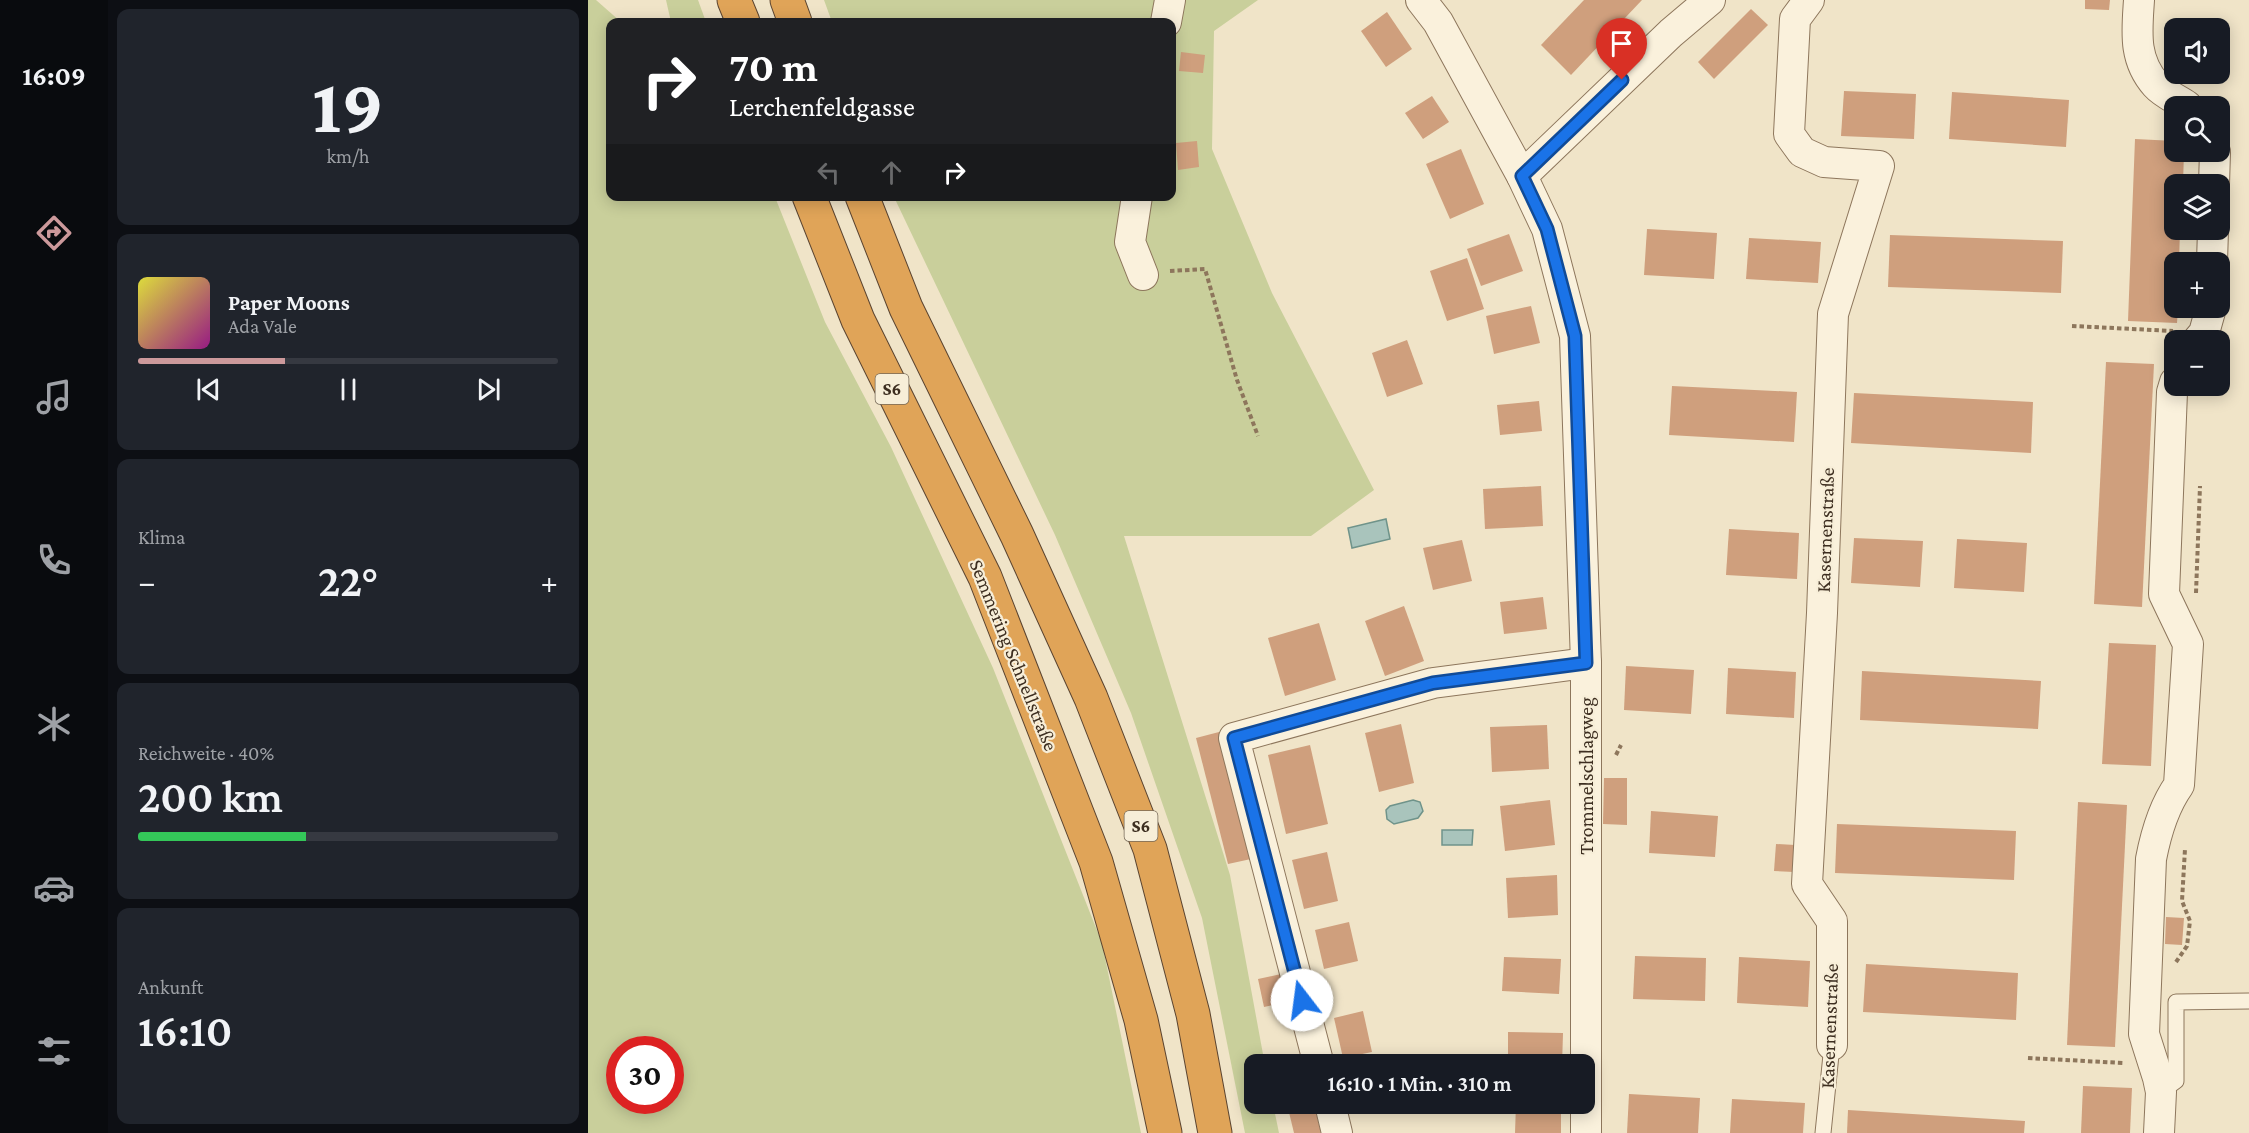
<!DOCTYPE html>
<html lang="de">
<meta charset="utf-8">
<style>
body{margin:0;font-family:"Crimson Pro",serif;background:#20242c;color:#f1f3f6;height:100vh;display:flex;flex-direction:column;font-size:22px;white-space:nowrap}
*{box-sizing:border-box;margin:0}
p{font-size:20px;color:#9ea1a6}
.icon{flex:none;width:33px;height:33px;fill:none;stroke:currentColor;stroke-width:2;stroke-linecap:round;stroke-linejoin:round}
.map{position:relative;flex:1;overflow:hidden}
.panel{display:flex;flex-direction:column;gap:9px;padding:9px;background:#0d0f14;width:480px}
.panel>*{flex:none}
.guide{position:absolute;left:18px;top:18px;width:570px;height:183px;border-radius:12px;box-shadow:0 3px 15px #0003;background:#202124;color:#fff;overflow:hidden}
.buttons{position:absolute;left:1576px;top:18px;display:grid;gap:12px}
.buttons a{display:grid;place-items:center;width:66px;height:66px;border-radius:12px;background:#171b24;box-shadow:0 3px 15px #0003;font-size:30px}
.speed{position:absolute;left:18px;top:1036px;display:flex;gap:12px;font-size:30px;font-weight:700;text-align:center}
.speed>*{display:grid;place-content:center;width:78px;height:78px;border-radius:50%;background:#171b24;box-shadow:0 3px 15px #0003;line-height:1}
.speed .limit{border:9px solid #d22;background:#fff;color:#111}
.pin{position:absolute;display:grid;place-items:center;width:51px;height:51px;color:#fff;margin:-62px -26px;border-radius:50% 50% 50% 0;rotate:-45deg;box-shadow:0 0 6px #0007}
.pin .icon{rotate:45deg}
.me{position:absolute;width:66px;margin:-33px;rotate:345deg;stroke-linejoin:round;filter:drop-shadow(0 0 4px #0008)}
.turn{display:flex;align-items:center;gap:21px;height:126px;padding:0 24px;font-size:27px}
.turn .icon{width:78px;height:78px;stroke-width:2.5}
.turn b{display:block;font-size:42px;line-height:51px}
.lanes{display:flex;align-items:center;height:57px;padding:0 24px;background:#0003;justify-content:center;gap:30px;direction:ltr}
.lanes .off{opacity:.35}
.big{font-size:45px;font-weight:600;line-height:1.1}
.panel .widget{flex:1;display:flex;flex-direction:column;justify-content:center;gap:9px;min-width:0;padding:0 21px;border-radius:12px;background:#20242c}
.panel .dial{align-items:center;gap:0}
.dial b{font-size:78px;line-height:1}
.song{display:flex;align-items:center;gap:18px}
.cover{width:72px;height:72px;border-radius:9px;background:linear-gradient(135deg,hsl(60 70% 55%),hsl(310 70% 35%))}
.played{height:6px;border-radius:3px;background:linear-gradient(90deg,#cc999b 35%,#363941 35%)}
.keys{display:flex;justify-content:space-around;direction:ltr}
.heat{display:flex;justify-content:space-between;align-items:center;font-size:33px;direction:ltr}
.charge{height:9px;border-radius:4px;background:linear-gradient(90deg,#34c759 40%,#363941 0)}
.trip{position:absolute;left:656px;top:1054px;width:351px;height:60px;border-radius:12px;background:#171b24;box-shadow:0 3px 15px #0003;font-weight:600;line-height:60px;text-align:center}
main{display:flex;flex:1;min-height:0}
.tab-bar{display:flex;flex-direction:column;width:108px;justify-content:space-around;align-items:center;background:#090b0e;color:#9ea1a6}
.tab-bar .icon{width:42px;height:42px}
.tab-bar .active{color:#cc999b}
.tab-bar b{font-size:27px;color:#f1f3f6}
.map>svg:first-child{display:block}
.green{fill:#c9cf9b;fill-rule:evenodd}
.water{fill:#a9c4bc;stroke:#6f938a;stroke-width:1.5}
.building{fill:#cf9f7d}
.lines{fill:none;stroke-linecap:round;stroke-linejoin:round}
.lane-casing{stroke:#8d765c;stroke-width:17}
.street-casing{stroke:#8d765c;stroke-width:32}
.highway-casing{stroke:#5b4430;stroke-width:35}
.path{stroke:#8d765c;stroke-width:4;stroke-dasharray:4.5 3;stroke-linecap:butt}
.lane{stroke:#faf1dc;stroke-width:15}
.street{stroke:#faf1dc;stroke-width:30}
.highway{stroke:#e0a458;stroke-width:33}
.route-casing{stroke:#114b97;stroke-width:15}
.route{stroke:#1a73e8;stroke-width:10}
.labels{text-anchor:middle;dominant-baseline:central;stroke-width:4.5;stroke-linejoin:round;paint-order:stroke}
.shield{fill:#f7eed8;stroke:#756857;stroke-width:1.5}
.shield-label{font-size:18px;font-weight:bold;fill:#3d2e20}
.street-label{font-size:20px;fill:#3d2e20;stroke:#f7eed8}
</style>
<main>
<nav class="tab-bar">
<b>16:09</b>
<svg class="icon active" aria-label="directions" viewBox="0 0 24 24"><path d="M12 3l9 9-9 9-9-9zM9 14v-3h6M13 9l2 2-2 2"/></svg>
<svg class="icon" aria-label="music" viewBox="0 0 24 24"><path d="M9 18V5l10-2v13"/><circle cx="6" cy="18" r="3"/><circle cx="16" cy="16" r="3"/></svg>
<svg class="icon" aria-label="phone" viewBox="0 0 24 24"><path d="M5 4h4l2 5-3 2q2 4 5 5l2-3 5 2v4C11 20 4 13 5 4z"/></svg>
<svg class="icon" aria-label="climate" viewBox="0 0 24 24"><path d="M12 3v18M4 7l16 10M4 17L20 7"/></svg>
<svg class="icon" aria-label="car" viewBox="0 0 24 24"><path d="M5 17H2v-5l4-1 3-4h7l3 4 3 1v5h-3M9 17h6M6 11h13"/><circle cx="7" cy="17" r="2"/><circle cx="17" cy="17" r="2"/></svg>
<svg class="icon" aria-label="filters" viewBox="0 0 24 24"><path d="M4 7h16M4 17h16"/><circle cx="9" cy="7" r="2"/><circle cx="15" cy="17" r="2"/></svg>
</nav>
<section class="panel">
<div class="widget dial"><b>19</b><p>km/h</p></div>
<div class="widget">
<div class="song"><i class="cover"></i><div><b>Paper Moons</b><p>Ada Vale</p></div></div>
<div class="played"></div>
<div class="keys"><svg class="icon" aria-label="previous" viewBox="0 0 24 24"><path d="M18 5L8 12l10 7zM5 5v14"/></svg><svg class="icon" aria-label="pause" viewBox="0 0 24 24"><path d="M8 5v14M16 5v14"/></svg><svg class="icon" aria-label="next" viewBox="0 0 24 24"><path d="M6 5l10 7-10 7zM19 5v14"/></svg></div>
</div>
<div class="widget"><p>Klima</p>
<div class="heat"><a>−</a><b class="big">22°</b><a>+</a></div>
</div>
<div class="widget"><p>Reichweite · 40%</p><b class="big">200 km</b><div class="charge"></div></div>
<div class="widget"><p>Ankunft</p><b class="big">16:10</b></div>
</section>
<div class="map">
<svg width="1661" height="1133" viewBox="0 0 1661 1133">
<rect width="100%" height="100%" fill="#f0e4c8"/>
<g class="green">
<path d="M0 0H8L33 22H22V196L187 197 237 322 303 447 405 668 514 943 553 1133H0ZM32 1050H82V1101H32Z"/>
<polygon points="78,0 110,0 118,22 83,22"/>
<polygon points="236,0 670,0 626,31 624,149 684,293 786,490 723,536 536,536 642,875 677,1065 666,1065 666,1104 685,1104 691,1133 657,1133 614,918 543,713 467,535 306,197 584,196 584,22 244,22"/>
</g>
<g class="water">
<polygon points="798,519 802,539 764,548 760,528"/>
<polygon points="825,800 832,802 835,811 830,818 806,824 799,819 798,810 802,806"/>
<polygon points="854,830 885,830 884,845 854,845"/>
</g>
<g class="building">
<polygon points="996,0 1054,0 983,75 953,45"/>
<polygon points="1497,0 1522,0 1521,10 1497,9"/>
<polygon points="1163,9 1180,25 1126,79 1110,62"/>
<polygon points="799,12 824,49 798,67 773,31"/>
<polygon points="593,52 617,55 615,73 591,71"/>
<polygon points="1256,91 1328,94 1326,139 1253,136"/>
<polygon points="1364,92 1481,100 1478,147 1361,139"/>
<polygon points="844,96 861,122 835,139 817,113"/>
<polygon points="1547,139 1587,141 1587,152 1596,152 1595,184 1587,184 1587,230 1592,230 1591,262 1587,262 1587,308 1590,308 1589,323 1540,321"/>
<polygon points="609,141 611,167 590,170 588,143"/>
<polygon points="873,149 896,204 862,219 838,164"/>
<polygon points="1059,229 1129,233 1126,279 1056,275"/>
<polygon points="921,234 935,271 893,286 879,249"/>
<polygon points="1302,235 1475,241 1473,293 1300,287"/>
<polygon points="1161,238 1233,242 1230,283 1158,279"/>
<polygon points="879,258 896,309 859,321 842,271"/>
<polygon points="943,306 952,343 906,354 898,316"/>
<polygon points="819,340 835,384 799,397 784,353"/>
<polygon points="1518,362 1566,364 1554,607 1506,604"/>
<polygon points="1084,386 1209,392 1206,442 1081,435"/>
<polygon points="1266,393 1445,402 1443,453 1263,443"/>
<polygon points="951,401 954,431 912,435 909,405"/>
<polygon points="953,486 955,526 897,529 895,489"/>
<polygon points="1141,529 1211,533 1209,579 1138,575"/>
<polygon points="1266,538 1335,541 1332,587 1263,583"/>
<polygon points="1369,539 1439,543 1436,592 1366,588"/>
<polygon points="874,540 884,581 845,590 835,548"/>
<polygon points="955,597 959,629 916,634 912,602"/>
<polygon points="816,606 836,661 797,676 777,621"/>
<polygon points="731,623 748,680 697,696 680,638"/>
<polygon points="1521,643 1568,645 1563,766 1514,764"/>
<polygon points="1038,666 1106,670 1103,714 1036,710"/>
<polygon points="1140,668 1208,672 1206,718 1138,714"/>
<polygon points="1274,671 1453,681 1450,729 1272,720"/>
<polygon points="813,724 826,783 791,792 777,733"/>
<polygon points="959,725 961,769 904,772 902,727"/>
<polygon points="631,732 663,859 640,864 608,738"/>
<polygon points="722,745 740,824 698,834 680,755"/>
<polygon points="1016,778 1039,778 1039,825 1015,824"/>
<polygon points="962,800 967,845 917,851 912,806"/>
<polygon points="1490,802 1539,805 1527,1047 1479,1045"/>
<polygon points="1063,811 1130,816 1127,857 1061,853"/>
<polygon points="1249,824 1428,831 1426,880 1247,873"/>
<polygon points="1188,844 1207,845 1206,872 1186,871"/>
<polygon points="739,852 750,901 716,909 704,860"/>
<polygon points="969,875 970,915 920,918 918,878"/>
<polygon points="1578,917 1596,918 1594,945 1577,944"/>
<polygon points="761,922 770,961 736,969 727,930"/>
<polygon points="1047,956 1118,958 1117,1001 1045,999"/>
<polygon points="916,957 973,959 971,994 914,991"/>
<polygon points="1151,957 1222,961 1220,1007 1149,1003"/>
<polygon points="1278,964 1430,973 1428,1020 1275,1012"/>
<polygon points="693,974 699,1002 676,1007 670,979"/>
<polygon points="775,1011 784,1052 755,1058 746,1018"/>
<polygon points="920,1032 975,1033 974,1065 920,1065"/>
<polygon points="1495,1086 1544,1088 1542,1133 1493,1133"/>
<polygon points="1041,1094 1112,1098 1110,1133 1039,1133"/>
<polygon points="1144,1099 1217,1103 1215,1133 1142,1133"/>
<polygon points="699,1104 726,1104 733,1133 706,1133"/>
<polygon points="928,1104 973,1104 973,1133 927,1133"/>
<polygon points="1260,1110 1437,1121 1436,1133 1259,1133"/>
</g>
<g class="lines">
<g class="lane-casing">
<g id="lane">
<polyline points="1573,1092 1588,1081 1588,1002 1661,1001"/>
<polyline points="1235,1133 1244,1045"/>
</g>
</g>
<g class="street-casing">
<g id="street">
<polyline points="833,0 850,22 934,176"/>
<polyline points="1221,0 1207,19 1201,134 1214,152 1236,162 1291,166 1245,314 1234,613 1219,884 1244,921 1244,1045"/>
<path d="M1551 0C1549 31 1545 59 1568 85 1576 94 1589 99 1599 106"/>
<polyline points="578,22 582,0"/>
<polyline points="1626,184 1627,152"/>
<polyline points="549,196 542,242 555,275"/>
<polyline points="1624,262 1625,230"/>
<polyline points="1610,340 1616,333 1623,308"/>
<polyline points="731,1065 646,738 845,683 998,663"/>
<polyline points="742,1104 749,1133"/>
<polyline points="998,1133 998,663 987,336 959,229 934,176 1083,33 1122,0"/>
<path d="M1571 1133 1573 1092 1570 1078 1556 1034 1563 859C1568 833 1576 806 1591 785L1600 644 1576 594 1584 392 1587 382"/>
</g>
</g>
<g class="highway-casing">
<g id="highway">
<polyline points="146,0 155,22"/>
<polyline points="199,0 207,22"/>
<polyline points="221,196 270,320 397,577 508,862 553,1020 577,1133"/>
<polyline points="274,196 318,308 429,535 503,698 562,849 605,1014 627,1133"/>
</g>
</g>
<g class="path">
<polyline points="582,271 617,269 649,380 670,436"/>
<polyline points="1484,326 1585,331"/>
<polyline points="1608,593 1612,486"/>
<polyline points="1028,755 1033,745"/>
<polyline points="1588,962 1599,946 1602,921 1594,901 1597,849"/>
<polyline points="1440,1058 1535,1063"/>
</g>
<use href="#lane" class="lane"/>
<use href="#street" class="street"/>
<use href="#highway" class="highway"/>
</g>
<g class="lines">
<g class="route-casing">
<polyline id="route" points="714,1000 646,738 845,683 998,663 987,336 959,229 934,176 1034,80"/>
</g>
<use href="#route" class="route"/>
</g>
<g class="labels">
<g class="shield">
<rect x="287.5" y="374" width="33" height="30" rx="4.5"/>
<rect x="536.5" y="811" width="33" height="30" rx="4.5"/>
</g>
<g class="shield-label">
<text x="304" y="389">S6</text>
<text x="553" y="826">S6</text>
</g>
<g class="street-label">
<text transform="translate(1237 530) rotate(-88)">Kasernenstraße</text>
<text transform="translate(426 655) rotate(68)">Semmering Schnellstraße</text>
<text transform="translate(998 776) rotate(-90)">Trommelschlagweg</text>
<text transform="translate(1241 1026) rotate(-88)">Kasernenstraße</text>
</g>
</g>
</svg>
<div class="buttons">
<a><svg class="icon" aria-label="sound" viewBox="0 0 24 24"><path d="M4 9h4l5-4v14l-5-4H4zM17 9q2 3 0 6"/></svg></a>
<a><svg class="icon" aria-label="search" viewBox="0 0 24 24"><circle cx="10" cy="10" r="6"/><path d="M15 15l6 6"/></svg></a>
<a><svg class="icon" aria-label="layers" viewBox="0 0 24 24"><path d="M12 4l9 5-9 5-9-5zM3 14l9 5 9-5"/></svg></a>
<a>+</a>
<a>−</a>
</div>
<div class="speed"><div class="limit">30</div></div>
<div class="pin" style="left:1034px;top:80px;background:#d93025"><svg class="icon" aria-label="arrive" viewBox="0 0 24 24"><path d="M6 21V4h12l-3 4 3 4H6"/></svg></div>
<svg class="me" style="left:714px;top:1000px" viewBox="-20 -20 40 40"><circle r="19" fill="#fff"/><path d="M0-13L10 11 0 6-10 11z" fill="#1a73e8"/></svg>
<div class="trip">16:10 · 1 Min. · 310 m</div>
<div class="guide">
<div class="turn"><svg class="icon" aria-label="right" viewBox="0 0 24 24"><path d="M7 20v-9h11M14 6l5 5-5 5"/></svg><div><b>70 m</b>Lerchenfeldgasse</div></div>
<div class="lanes"><svg class="icon off" aria-label="left" viewBox="0 0 24 24"><path d="M17 20v-9H6M10 6l-5 5 5 5"/></svg><svg class="icon off" aria-label="ahead" viewBox="0 0 24 24"><path d="M12 20V5M6 11l6-6 6 6"/></svg><svg class="icon" aria-label="right" viewBox="0 0 24 24"><path d="M7 20v-9h11M14 6l5 5-5 5"/></svg></div>
</div>
</div>
</main>
